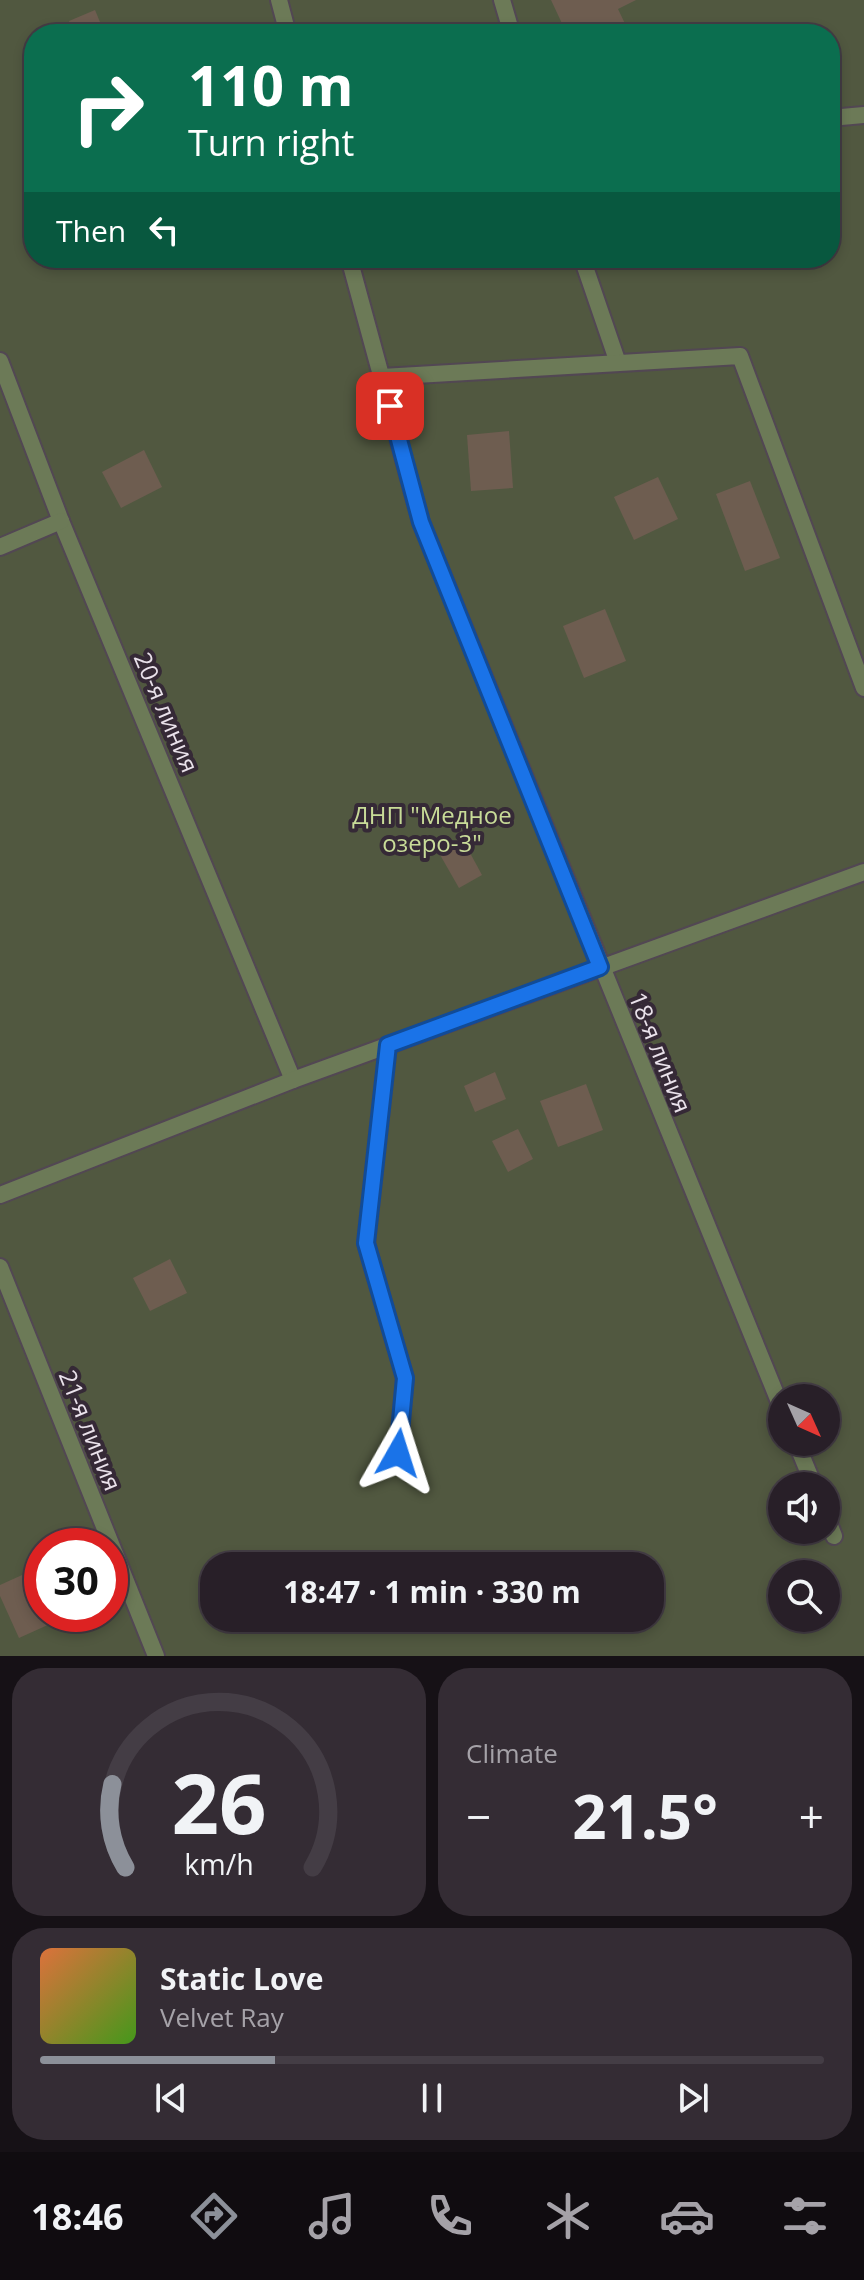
<!DOCTYPE html>
<meta charset="utf-8">
<style>
body{margin:0;font-family:"Open Sans",sans-serif;background:#342c34;color:#f1f3f6;height:100vh;display:flex;flex-direction:column;font-size:30px;white-space:nowrap}
*{box-sizing:border-box;margin:0}
p{font-size:26px;color:#a5a2a8}
.icon{flex:none;width:44px;height:44px;fill:none;stroke:currentColor;stroke-width:2;stroke-linecap:round;stroke-linejoin:round}
.map{position:relative;height:1656px;overflow:hidden}
.sheet{display:flex;flex-direction:column;gap:12px;padding:12px;background:#161116;flex:1}
.sheet>*{flex:none}
.top-card{position:absolute;left:24px;top:24px;width:816px;height:244px;border-radius:32px;box-shadow:0 4px 12px #0003,0 0 0 2px #443d45;background:#0b6e4f;color:#fff;overflow:hidden}
.needle{width:52px;rotate:135deg}
.buttons{position:absolute;left:768px;top:1384px;display:grid;gap:16px}
.buttons a{display:grid;place-items:center;width:72px;height:72px;border-radius:50%;background:#281f28;box-shadow:0 4px 12px #0003,0 0 0 2px #443d45;font-size:40px}
.speed{position:absolute;left:24px;top:1528px;display:flex;gap:16px;font-size:40px;font-weight:700;text-align:center}
.speed>*{display:grid;place-content:center;width:104px;height:104px;border-radius:50%;background:#281f28;box-shadow:0 4px 12px #0003,0 0 0 2px #443d45;line-height:1}
.speed .limit{border:12px solid #d22;background:#fff;color:#111}
.pin{position:absolute;display:grid;place-items:center;width:68px;height:68px;color:#fff;margin:-34px;border-radius:16px;box-shadow:0 4px 12px #0006}
.me{position:absolute;width:88px;margin:-44px;rotate:6deg;stroke-linejoin:round;filter:drop-shadow(0 0 6px #0008)}
.turn{display:flex;align-items:center;gap:28px;height:168px;padding:0 32px;font-size:36px}
.turn .icon{width:104px;height:104px;stroke-width:2.5}
.turn b{display:block;font-size:56px;line-height:68px}
.then{display:flex;align-items:center;height:76px;padding:0 32px;background:#0003;gap:16px;font-size:30px}
.big{font-size:60px;font-weight:700;line-height:1.1}
.sheet .card{flex:1;display:flex;flex-direction:column;justify-content:center;gap:12px;min-width:0;padding:0 28px;border-radius:32px;background:#342c34}
.sheet .dial{align-items:center;gap:0}
.dial svg{height:208px;overflow:visible;fill:none;stroke:#443d45;stroke-width:7;stroke-linecap:round;text-anchor:middle}
.dial text{fill:#f1f3f6;stroke:none}
.song{display:flex;align-items:center;gap:24px}
.cover{width:96px;height:96px;border-radius:12px;background:linear-gradient(135deg,hsl(20 70% 55%),hsl(100 70% 35%))}
.played{height:8px;border-radius:4px;background:linear-gradient(90deg,#8c9099 30%,#443d45 30%)}
.keys{display:flex;justify-content:space-around;direction:ltr}
.heat{display:flex;justify-content:space-between;align-items:center;font-size:44px;direction:ltr}
.sheet .tiles{flex:1;display:grid;gap:12px;grid-template-columns:1fr 1fr}
.card:last-child{grid-column:span 2}
.trip{position:absolute;left:200px;top:1552px;width:464px;height:80px;border-radius:32px;background:#281f28;box-shadow:0 4px 12px #0003,0 0 0 2px #443d45;font-weight:700;line-height:80px;text-align:center}
.tab-bar{display:flex;height:128px;justify-content:space-around;align-items:center;background:#100c10;color:#a5a2a8}
.tab-bar .icon{width:56px;height:56px}
.tab-bar .selected{color:#8c9099}
.tab-bar b{font-size:36px;color:#f1f3f6}
.map>svg:first-child{display:block}
.green{fill:#515840;fill-rule:evenodd}
.building{fill:#6e5d50}
.lines{fill:none;stroke-linecap:round;stroke-linejoin:round}
.minor-casing{stroke:#524753;stroke-width:20}
.minor{stroke:#6c7a57;stroke-width:16}
.route-casing{stroke:#114b97;stroke-width:20}
.route{stroke:#1a73e8;stroke-width:14}
.labels{text-anchor:middle;dominant-baseline:central;stroke-width:8;stroke-linejoin:round;paint-order:stroke}
.street-label{font-size:24px;fill:#eae2eb;stroke:#352936}
.park-label{font-size:24px;fill:#c8db98;stroke:#352936}
</style>
<div class="map">
<svg width="864" height="1656" viewBox="0 0 864 1656">
<rect width="100%" height="100%" fill="#352936"/>
<path class="green" d="M0 0H864V1656H0ZM34 34H830V258H34ZM782 1398H826V1442H782ZM782 1486H826V1530H782ZM42 1546H110V1614H42ZM214 1566H650V1618H214ZM782 1574H826V1618H782Z"/>
<g class="building">
<polygon points="551,0 636,0 618,9 630,34 581,34 577,27 566,32"/>
<polygon points="95,10 105,34 74,34 69,21"/>
<polygon points="509,431 513,488 471,491 467,435"/>
<polygon points="144,450 162,487 121,508 102,472"/>
<polygon points="658,477 678,519 634,540 614,497"/>
<polygon points="750,481 780,558 745,571 716,494"/>
<polygon points="605,609 626,661 584,678 563,626"/>
<polygon points="463,840 482,875 459,888 439,853"/>
<polygon points="495,1072 506,1099 475,1112 464,1086"/>
<polygon points="586,1084 603,1130 558,1147 540,1101"/>
<polygon points="518,1129 533,1159 508,1172 492,1141"/>
<polygon points="170,1259 187,1293 150,1311 133,1278"/>
<polygon points="42,1566 42,1614 72,1614 19,1638 0,1596 0,1585"/>
</g>
<g class="lines">
<g class="minor-casing">
<g id="minor">
<polyline points="279,0 288,34"/>
<polyline points="502,0 512,34"/>
<polyline points="830,118 864,115"/>
<polyline points="349,258 421,522 782,1409"/>
<polyline points="582,258 618,363"/>
<polyline points="0,361 61,521 293,1080"/>
<polyline points="382,377 740,356 864,688"/>
<polyline points="0,547 61,521"/>
<polyline points="388,1045 366,1243 405,1378 398,1453"/>
<polyline points="0,1195 293,1080 864,872"/>
<polyline points="0,1267 156,1656"/>
<polyline points="796,1442 814,1486"/>
<polyline points="826,1516 834,1536"/>
</g>
</g>
<use href="#minor" class="minor"/>
</g>
<g class="lines">
<g class="route-casing">
<polyline id="route" points="390,406 421,522 600,967 388,1045 366,1243 405,1378 398,1453"/>
</g>
<use href="#route" class="route"/>
</g>
<g class="labels">
<g class="street-label">
<text transform="translate(167 712) rotate(67)">20-я линия</text>
<text transform="translate(661 1052) rotate(68)">18-я линия</text>
<text transform="translate(91 1430) rotate(68)">21-я линия</text>
</g>
<g class="park-label">
<text x="432" y="814">ДНП "Медное<tspan x="432" dy="28">озеро-3"</tspan></text>
</g>
</g>
</svg>
<div class="buttons">
<a><svg class="needle" viewBox="-14 -14 28 28"><path d="M0-13l5 13h-10z" fill="#e53935"/><path d="M0 13l5-13h-10z" fill="#a5a2a8"/></svg></a>
<a><svg class="icon" aria-label="sound" viewBox="0 0 24 24"><path d="M4 9h4l5-4v14l-5-4H4zM17 9q2 3 0 6"/></svg></a>
<a><svg class="icon" aria-label="search" viewBox="0 0 24 24"><circle cx="10" cy="10" r="6"/><path d="M15 15l6 6"/></svg></a>
</div>
<div class="speed"><div class="limit">30</div></div>
<div class="pin" style="left:390px;top:406px;background:#d93025"><svg class="icon" aria-label="arrive" viewBox="0 0 24 24"><path d="M6 21V4h12l-3 4 3 4H6"/></svg></div>
<svg class="me" style="left:398px;top:1453px" viewBox="-20 -20 40 40"><path d="M0-17L14 15 0 8-14 15z" fill="#1a73e8" stroke="#fff" stroke-width="4"/></svg>
<div class="trip">18:47 · 1 min · 330 m</div>
<div class="top-card">
<div class="turn"><svg class="icon" aria-label="right" viewBox="0 0 24 24"><path d="M7 20v-9h11M14 6l5 5-5 5"/></svg><div><b>110 m</b>Turn right</div></div>
<div class="then">Then<svg class="icon" aria-label="left" viewBox="0 0 24 24"><path d="M17 20v-9H6M10 6l-5 5 5 5"/></svg></div>
</div>
</div>
<section class="sheet">
<div class="tiles">
<div class="card dial"><svg viewBox="0 0 100 80">
<path d="M14 69A42 42 0 1 1 86 69"/>
<path d="M14 69A42 42 0 0 1 9 37" stroke="#8c9099"/>
<text x="50" y="56" font-size="32" font-weight="700">26</text>
<text x="50" y="72" font-size="11">km/h</text>
</svg></div>
<div class="card"><p>Climate</p>
<div class="heat"><a>−</a><b class="big">21.5°</b><a>+</a></div>
</div>
<div class="card">
<div class="song"><i class="cover"></i><div><b>Static Love</b><p>Velvet Ray</p></div></div>
<div class="played"></div>
<div class="keys"><svg class="icon" aria-label="previous" viewBox="0 0 24 24"><path d="M18 5L8 12l10 7zM5 5v14"/></svg><svg class="icon" aria-label="pause" viewBox="0 0 24 24"><path d="M8 5v14M16 5v14"/></svg><svg class="icon" aria-label="next" viewBox="0 0 24 24"><path d="M6 5l10 7-10 7zM19 5v14"/></svg></div>
</div>
</div>
</section>
<nav class="tab-bar">
<b>18:46</b>
<svg class="icon selected" aria-label="directions" viewBox="0 0 24 24"><path d="M12 3l9 9-9 9-9-9zM9 14v-3h6M13 9l2 2-2 2"/></svg>
<svg class="icon" aria-label="music" viewBox="0 0 24 24"><path d="M9 18V5l10-2v13"/><circle cx="6" cy="18" r="3"/><circle cx="16" cy="16" r="3"/></svg>
<svg class="icon" aria-label="phone" viewBox="0 0 24 24"><path d="M5 4h4l2 5-3 2q2 4 5 5l2-3 5 2v4C11 20 4 13 5 4z"/></svg>
<svg class="icon" aria-label="climate" viewBox="0 0 24 24"><path d="M12 3v18M4 7l16 10M4 17L20 7"/></svg>
<svg class="icon" aria-label="car" viewBox="0 0 24 24"><path d="M5 17H2v-5l4-1 3-4h7l3 4 3 1v5h-3M9 17h6M6 11h13"/><circle cx="7" cy="17" r="2"/><circle cx="17" cy="17" r="2"/></svg>
<svg class="icon" aria-label="filters" viewBox="0 0 24 24"><path d="M4 7h16M4 17h16"/><circle cx="9" cy="7" r="2"/><circle cx="15" cy="17" r="2"/></svg>
</nav>
